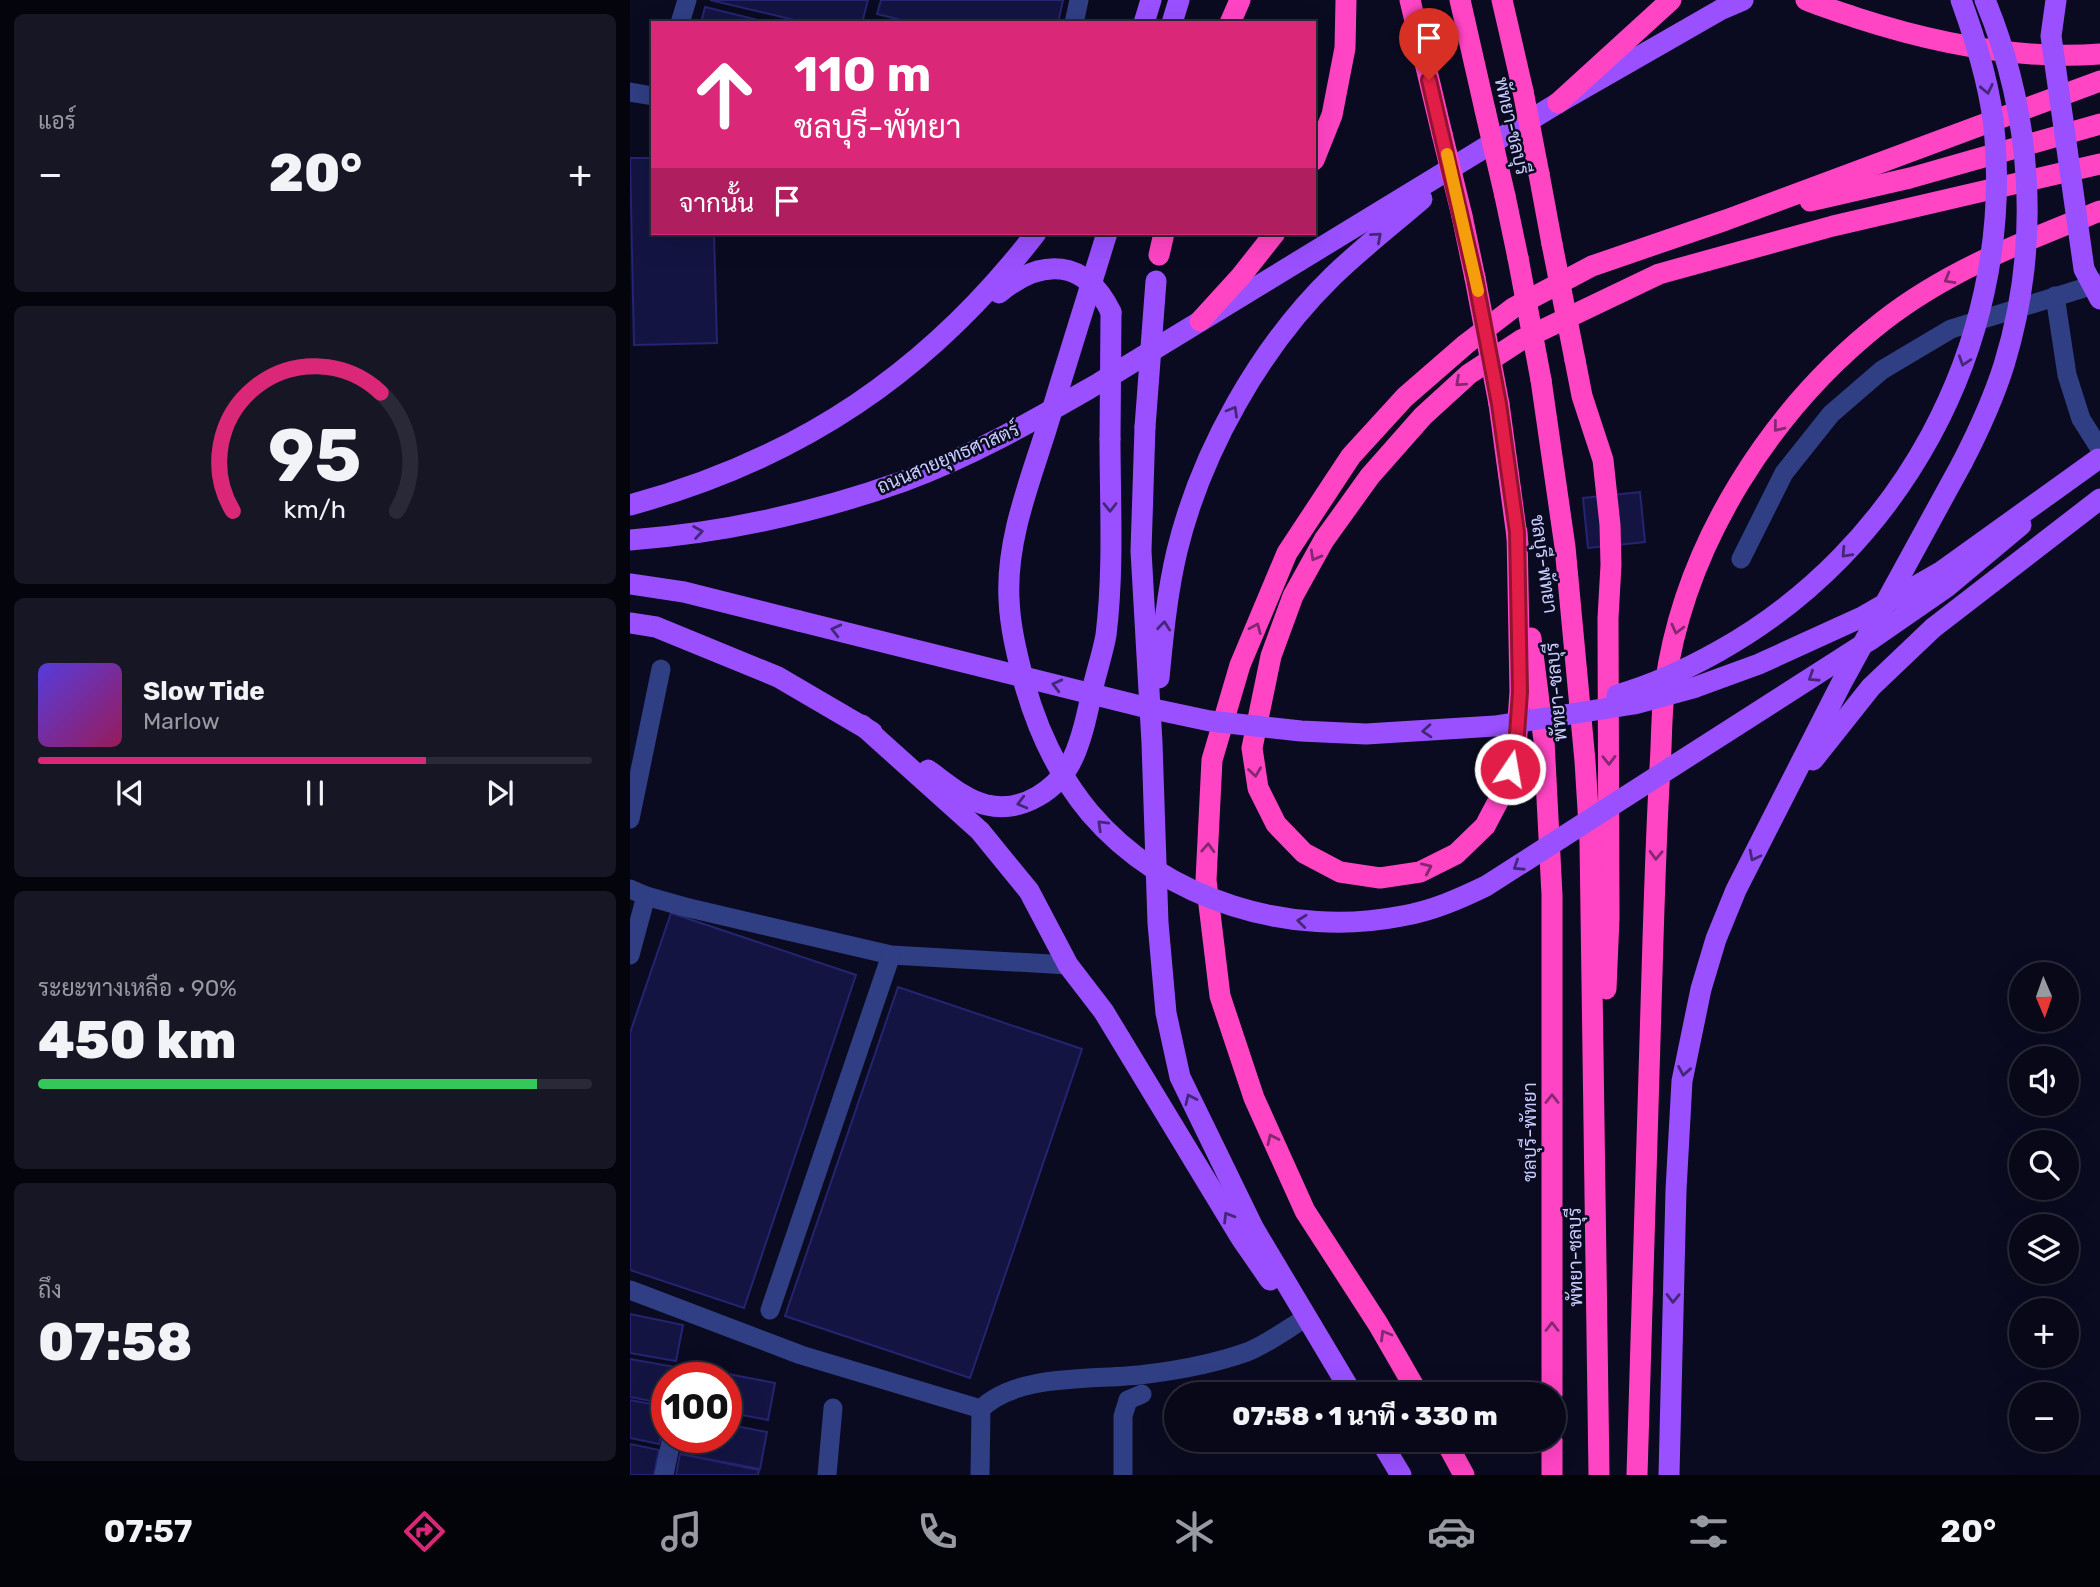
<!DOCTYPE html>
<html lang="th">
<meta charset="utf-8">
<style>
body{margin:0;font-family:Rubik,Sarabun,sans-serif;background:#161625;color:#f1f3f6;height:100vh;display:flex;flex-direction:column;font-size:26px;white-space:nowrap}
*{box-sizing:border-box;margin:0}
p{font-size:23px;color:#989aa2}
.icon{flex:none;width:38px;height:38px;fill:none;stroke:currentColor;stroke-width:2;stroke-linecap:round;stroke-linejoin:round}
.map{position:relative;flex:1;overflow:hidden}
.side{display:flex;flex-direction:column;gap:14px;padding:14px;background:#04040d;width:630px}
.side>*{flex:none}
.banner{position:absolute;left:21px;top:21px;width:665px;height:214px;border-radius:0px;box-shadow:0 7px 28px #0002,0 0 0 2px #292937;background:#db2777;color:#fff;overflow:hidden}
.needle{width:46px;rotate:178deg}
.controls{position:absolute;left:1379px;top:962px;display:grid;gap:14px}
.controls a{display:grid;place-items:center;width:70px;height:70px;border-radius:50%;background:#080818;box-shadow:0 7px 28px #0002,0 0 0 2px #292937;font-size:35px}
.speed{position:absolute;left:21px;top:1362px;display:flex;gap:14px;font-size:35px;font-weight:700;text-align:center}
.speed>*{display:grid;place-content:center;width:91px;height:91px;border-radius:50%;background:#080818;box-shadow:0 7px 28px #0002,0 0 0 2px #292937;line-height:1}
.speed .limit{border:10px solid #d22;background:#fff;color:#111}
.pin{position:absolute;display:grid;place-items:center;width:60px;height:60px;color:#fff;margin:-72px -30px;border-radius:50% 50% 50% 0;rotate:-45deg;box-shadow:0 0 7px #0007}
.pin .icon{rotate:45deg}
.me{position:absolute;width:77px;margin:-38px;rotate:12deg;stroke-linejoin:round;filter:drop-shadow(0 0 5px #0008)}
.turn{display:flex;align-items:center;gap:24px;height:147px;padding:0 28px;font-size:32px}
.turn .icon{width:91px;height:91px;stroke-width:2.5}
.turn b{display:block;font-size:49px;line-height:60px}
.then{display:flex;align-items:center;height:66px;padding:0 28px;background:#0003;gap:14px;font-size:26px}
.big{font-size:52px;font-weight:800;line-height:1.1}
.side .card{flex:1;display:flex;flex-direction:column;justify-content:center;gap:10px;min-width:0;padding:0 24px;border-radius:10px;background:#161625}
.side .dial{align-items:center;gap:0}
.dial svg{height:182px;overflow:visible;fill:none;stroke:#292937;stroke-width:7;stroke-linecap:round;text-anchor:middle}
.dial text{fill:#f1f3f6;stroke:none}
.song{display:flex;align-items:center;gap:21px}
.cover{width:84px;height:84px;border-radius:10px;background:linear-gradient(135deg,hsl(250 70% 55%),hsl(330 70% 35%))}
.played{height:7px;border-radius:4px;background:linear-gradient(90deg,#db2777 70%,#292937 70%)}
.keys{display:flex;justify-content:space-around;direction:ltr}
.heat{display:flex;justify-content:space-between;align-items:center;font-size:38px;direction:ltr}
.charge{height:10px;border-radius:5px;background:linear-gradient(90deg,#34c759 90%,#292937 0)}
.trip{position:absolute;left:534px;top:1382px;width:402px;height:70px;border-radius:35px;background:#080818;box-shadow:0 7px 28px #0002,0 0 0 2px #292937;font-weight:800;line-height:70px;text-align:center}
.dock{display:flex;height:112px;justify-content:space-around;align-items:center;background:#03030a;color:#989aa2}
.dock .icon{width:49px;height:49px}
.dock .current{color:#db2777}
.dock b{font-size:32px;color:#f1f3f6}
main{display:flex;flex:1;min-height:0}
.map>svg:first-child{display:block}
.building{fill:#141443;stroke:#242471;stroke-width:2}
.lines{fill:none;stroke-linecap:round;stroke-linejoin:round}
.minor{stroke:#303e84;stroke-width:19}
.major{stroke:#9a50ff;stroke-width:21}
.highway{stroke:#ff44c4;stroke-width:21}
.major-bridge{stroke:#9a50ff;stroke-width:21}
.highway-bridge{stroke:#ff44c4;stroke-width:21}
.oneway{stroke:#442779}
.oneway2{stroke:#842872}
.route-casing{stroke:#92132f;stroke-width:18}
.route{stroke:#e11d48;stroke-width:12}
.slow{stroke:#f59e0b;stroke-width:12}
.labels{text-anchor:middle;dominant-baseline:central;stroke-width:5;stroke-linejoin:round;paint-order:stroke}
.street-label{font-size:19px;fill:#c9ceff;stroke:#0a0b20}
</style>
<main>
<section class="side">
<div class="card"><p>แอร์</p>
<div class="heat"><a>−</a><b class="big">20°</b><a>+</a></div>
</div>
<div class="card dial"><svg viewBox="0 0 100 80">
<path d="M14 69A42 42 0 1 1 86 69"/>
<path d="M14 69A42 42 0 0 1 79 17" stroke="#db2777"/>
<text x="50" y="56" font-size="32" font-weight="700">95</text>
<text x="50" y="72" font-size="11">km/h</text>
</svg></div>
<div class="card">
<div class="song"><i class="cover"></i><div><b>Slow Tide</b><p>Marlow</p></div></div>
<div class="played"></div>
<div class="keys"><svg class="icon" aria-label="previous" viewBox="0 0 24 24"><path d="M18 5L8 12l10 7zM5 5v14"/></svg><svg class="icon" aria-label="pause" viewBox="0 0 24 24"><path d="M8 5v14M16 5v14"/></svg><svg class="icon" aria-label="next" viewBox="0 0 24 24"><path d="M6 5l10 7-10 7zM19 5v14"/></svg></div>
</div>
<div class="card"><p>ระยะทางเหลือ · 90%</p><b class="big">450 km</b><div class="charge"></div></div>
<div class="card"><p>ถึง</p><b class="big">07:58</b></div>
</section>
<div class="map">
<svg width="1470" height="1475" viewBox="0 0 1470 1475">
<rect width="100%" height="100%" fill="#0a0b20"/>
<g class="building">
<polygon points="80,0 238,0 232,23 177,23"/>
<polygon points="251,0 433,0 428,23 283,23 247,14"/>
<polygon points="75,7 140,23 71,23"/>
<polygon points="0,158 23,158 23,233 84,233 87,343 4,345"/>
<polygon points="1010,492 1015,542 958,548 953,498"/>
<polygon points="41,913 226,975 114,1308 0,1270 0,1033"/>
<polygon points="268,987 452,1049 340,1378 155,1316"/>
<polygon points="0,1314 53,1325 46,1361 0,1353"/>
<polygon points="0,1359 45,1367 43,1377 37,1377 37,1404 0,1397"/>
<polygon points="67,1368 145,1383 138,1420 96,1412 96,1377 65,1377"/>
<polygon points="0,1400 37,1407 29,1444 0,1438"/>
<polygon points="96,1424 137,1432 130,1469 51,1454 54,1437 96,1437"/>
<polygon points="0,1444 29,1450 24,1475 0,1475"/>
<polygon points="50,1454 129,1470 128,1475 46,1475"/>
</g>
<g class="lines">
<g class="minor">
<polyline points="50,23 57,0"/>
<polyline points="444,23 449,0"/>
<polyline points="0,92 23,96"/>
<polyline points="1425,296 1437,375 1451,419 1470,449"/>
<polyline points="1111,559 1154,473 1201,414 1252,370 1321,329 1470,283"/>
<polyline points="0,819 31,669"/>
<polyline points="0,889 16,896 55,907 261,955 438,965"/>
<polyline points="0,955 16,896"/>
<polyline points="0,1290 171,1355 351,1409"/>
<polyline points="140,1310 261,955"/>
<polyline points="34,1475 42,1437"/>
<polyline points="197,1475 203,1408"/>
<path d="M350 1475 351 1409C388 1372 468 1381 517 1374 550 1370 586 1363 617 1352 635 1345 653 1332 669 1322"/>
<polyline points="493,1475 493,1416 498,1400 512,1394"/>
</g>
<g class="major">
<polyline points="514,23 521,0"/>
<polyline points="542,23 549,0"/>
<path d="M369 293C412 257 455 259 481 312"/>
<polyline points="515,427 511,551 522,743 528,923 536,1013 550,1077 624,1229 723,1395"/>
<path d="M0 505C170 459 299 372 406 233"/>
<path d="M0 540C92 533 187 512 274 481 343 456 406 419 469 383L928 103 1092 9 1113 0"/>
<polyline points="0,584 54,592 169,621"/>
<polyline points="0,623 26,627 148,677 242,732"/>
<polyline points="1240,640 1318,586 1391,525"/>
<path d="M529 678C533 636 537 593 547 551 571 452 630 347 703 276 731 249 763 224 792 199"/>
<polyline points="232,725 350,831 399,891 438,965 474,1012 611,1238 640,1280"/>
<polyline points="1183,760 1241,687 1303,628 1470,499"/>
<path d="M298 770C315 782 336 801 357 805 392 813 428 790 443 758 453 736 458 710 463 687 467 670 473 652 476 635 484 570 480 503 480 439"/>
<polyline points="750,1440 771,1475"/>
<polyline points="1039,1475 1046,1190 1052,1081 1071,989 1086,939 1106,890 1211,684 1332,463"/>
</g>
<g class="highway">
<polyline points="780,0 812,134"/>
<polyline points="830,0 855,110"/>
<polyline points="872,0 893,91"/>
<path d="M1176 0C1192 7 1210 12 1227 18 1304 43 1388 60 1470 54"/>
<polyline points="600,23 610,0"/>
<polyline points="928,103 1041,0"/>
<polyline points="684,160 702,115 715,48 716,0"/>
<polyline points="909,174 922,244"/>
<polyline points="875,196 888,258"/>
<polyline points="1180,201 1280,178 1470,124"/>
<polyline points="832,216 845,278"/>
<polyline points="529,255 534,233"/>
<polyline points="570,321 611,276 645,233"/>
<polyline points="945,360 952,396 973,460 980,525 981,565 978,618 979,918 976,989"/>
<polyline points="911,380 935,547 955,761 960,842 969,1475"/>
<polyline points="869,404 888,544"/>
<polyline points="887,532 890,692 886,748 874,790 855,826 826,854 790,872 750,878 710,872 674,853 646,824 628,788 622,748 641,656 663,596 694,540 740,476 793,416 839,374 891,340 1029,274 1203,226 1470,164"/>
<polyline points="901,638 914,741 922,895 922,1395"/>
<polyline points="789,1395 748,1324 675,1211 624,1098 590,996 576,880 582,760 610,665 657,553 721,456 775,397 836,344 883,308 962,266 1096,220 1470,81"/>
<polyline points="815,1440 834,1475"/>
<polyline points="922,1440 922,1475"/>
<path d="M1007 1475C1012 1308 1017 1140 1022 973 1024 904 1026 836 1030 767 1032 740 1031 712 1035 686 1054 544 1142 408 1253 321 1318 270 1395 241 1470 211"/>
</g>
<g class="major-bridge">
<polyline points="1426,0 1421,36 1454,269 1470,299"/>
<path d="M477 233C457 298 436 364 416 430 399 484 376 541 379 599 380 627 387 655 394 682 407 729 429 776 460 813 535 901 661 938 772 916 802 911 829 899 856 886L1240 640"/>
<polyline points="515,427 526,281"/>
<polyline points="480,439 481,312"/>
<path d="M1332 463C1348 432 1363 400 1374 365 1411 245 1403 116 1355 0"/>
<polyline points="169,621 514,707 580,721 671,731 736,734 865,726 1004,704 1066,687 1129,664 1232,617 1312,571 1468,459"/>
<path d="M987 695C1022 685 1057 669 1089 651 1270 550 1381 347 1365 139 1362 92 1347 44 1331 0"/>
</g>
<g class="highway-bridge">
<polyline points="893,91 909,174"/>
<polyline points="855,110 875,196"/>
<polyline points="812,134 832,216"/>
<polyline points="922,244 945,360"/>
<polyline points="888,258 911,380"/>
<polyline points="845,278 869,404"/>
</g>
</g>
<defs><path id="oneway-chevron" d="M-2-3.5L2.5 0L-2 3.5" fill="none" stroke-width="1.6" stroke-linecap="round" stroke-linejoin="round" transform="scale(1.75)"/></defs>
<g class="oneway">
<use href="#oneway-chevron" transform="translate(1357 89) rotate(78)"/>
<use href="#oneway-chevron" transform="translate(747 237) rotate(-41)"/>
<use href="#oneway-chevron" transform="translate(1334 361) rotate(108)"/>
<use href="#oneway-chevron" transform="translate(603 411) rotate(-60)"/>
<use href="#oneway-chevron" transform="translate(480 507) rotate(90)"/>
<use href="#oneway-chevron" transform="translate(68 532) rotate(-9)"/>
<use href="#oneway-chevron" transform="translate(1216 553) rotate(133)"/>
<use href="#oneway-chevron" transform="translate(534 626) rotate(-84)"/>
<use href="#oneway-chevron" transform="translate(206 630) rotate(-166)"/>
<use href="#oneway-chevron" transform="translate(1183 677) rotate(147)"/>
<use href="#oneway-chevron" transform="translate(427 685) rotate(-166)"/>
<use href="#oneway-chevron" transform="translate(797 731) rotate(176)"/>
<use href="#oneway-chevron" transform="translate(392 803) rotate(165)"/>
<use href="#oneway-chevron" transform="translate(472 825) rotate(-136)"/>
<use href="#oneway-chevron" transform="translate(1124 856) rotate(117)"/>
<use href="#oneway-chevron" transform="translate(888 866) rotate(147)"/>
<use href="#oneway-chevron" transform="translate(672 921) rotate(-174)"/>
<use href="#oneway-chevron" transform="translate(1054 1071) rotate(100)"/>
<use href="#oneway-chevron" transform="translate(560 1099) rotate(-115)"/>
<use href="#oneway-chevron" transform="translate(598 1217) rotate(-121)"/>
<use href="#oneway-chevron" transform="translate(1043 1298) rotate(91)"/>
</g>
<g class="oneway2">
<use href="#oneway-chevron" transform="translate(1319 279) rotate(150)"/>
<use href="#oneway-chevron" transform="translate(830 382) rotate(138)"/>
<use href="#oneway-chevron" transform="translate(1148 427) rotate(129)"/>
<use href="#oneway-chevron" transform="translate(685 556) rotate(119)"/>
<use href="#oneway-chevron" transform="translate(626 628) rotate(-67)"/>
<use href="#oneway-chevron" transform="translate(1047 629) rotate(104)"/>
<use href="#oneway-chevron" transform="translate(979 760) rotate(89)"/>
<use href="#oneway-chevron" transform="translate(625 772) rotate(82)"/>
<use href="#oneway-chevron" transform="translate(578 848) rotate(-87)"/>
<use href="#oneway-chevron" transform="translate(1026 855) rotate(92)"/>
<use href="#oneway-chevron" transform="translate(797 868) rotate(-24)"/>
<use href="#oneway-chevron" transform="translate(922 1099) rotate(-90)"/>
<use href="#oneway-chevron" transform="translate(642 1139) rotate(-115)"/>
<use href="#oneway-chevron" transform="translate(922 1327) rotate(-90)"/>
<use href="#oneway-chevron" transform="translate(755 1335) rotate(-120)"/>
</g>
<g class="lines">
<g class="route-casing">
<polyline id="route" points="799,80 845,278 869,404 887,532 890,692 886,748 880,769"/>
</g>
<use href="#route" class="route"/>
<polyline class="slow" points="817,154 848,291"/>
</g>
<g class="labels">
<g class="street-label">
<text transform="translate(882 126) rotate(77)">พัทยา-ชลบุรี</text>
<text transform="translate(318 458) rotate(-23)">ถนนสายยุทธศาสตร์</text>
<text transform="translate(914 564) rotate(82)">ชลบุรี-พัทยา</text>
<text transform="translate(926 692) rotate(-95)">พัทยา-ชลบุรี</text>
<text transform="translate(899 1132) rotate(-90)">ชลบุรี-พัทยา</text>
<text transform="translate(945 1257) rotate(-91)">พัทยา-ชลบุรี</text>
</g>
</g>
</svg>
<div class="controls">
<a><svg class="needle" viewBox="-14 -14 28 28"><path d="M0-13l5 13h-10z" fill="#e53935"/><path d="M0 13l5-13h-10z" fill="#989aa2"/></svg></a>
<a><svg class="icon" aria-label="sound" viewBox="0 0 24 24"><path d="M4 9h4l5-4v14l-5-4H4zM17 9q2 3 0 6"/></svg></a>
<a><svg class="icon" aria-label="search" viewBox="0 0 24 24"><circle cx="10" cy="10" r="6"/><path d="M15 15l6 6"/></svg></a>
<a><svg class="icon" aria-label="layers" viewBox="0 0 24 24"><path d="M12 4l9 5-9 5-9-5zM3 14l9 5 9-5"/></svg></a>
<a>+</a>
<a>−</a>
</div>
<div class="speed"><div class="limit">100</div></div>
<div class="pin" style="left:799px;top:80px;background:#d93025"><svg class="icon" aria-label="arrive" viewBox="0 0 24 24"><path d="M6 21V4h12l-3 4 3 4H6"/></svg></div>
<svg class="me" style="left:880px;top:769px" viewBox="-20 -20 40 40"><circle r="17" fill="#e11d48" stroke="#fff" stroke-width="3"/><path d="M0-11L8 9 0 5-8 9z" fill="#fff"/></svg>
<div class="trip">07:58 · 1 นาที · 330 m</div>
<div class="banner">
<div class="turn"><svg class="icon" aria-label="ahead" viewBox="0 0 24 24"><path d="M12 20V5M6 11l6-6 6 6"/></svg><div><b>110 m</b>ชลบุรี-พัทยา</div></div>
<div class="then">จากนั้น<svg class="icon" aria-label="arrive" viewBox="0 0 24 24"><path d="M6 21V4h12l-3 4 3 4H6"/></svg></div>
</div>
</div>
</main>
<nav class="dock">
<b>07:57</b>
<svg class="icon current" aria-label="directions" viewBox="0 0 24 24"><path d="M12 3l9 9-9 9-9-9zM9 14v-3h6M13 9l2 2-2 2"/></svg>
<svg class="icon" aria-label="music" viewBox="0 0 24 24"><path d="M9 18V5l10-2v13"/><circle cx="6" cy="18" r="3"/><circle cx="16" cy="16" r="3"/></svg>
<svg class="icon" aria-label="phone" viewBox="0 0 24 24"><path d="M5 4h4l2 5-3 2q2 4 5 5l2-3 5 2v4C11 20 4 13 5 4z"/></svg>
<svg class="icon" aria-label="climate" viewBox="0 0 24 24"><path d="M12 3v18M4 7l16 10M4 17L20 7"/></svg>
<svg class="icon" aria-label="car" viewBox="0 0 24 24"><path d="M5 17H2v-5l4-1 3-4h7l3 4 3 1v5h-3M9 17h6M6 11h13"/><circle cx="7" cy="17" r="2"/><circle cx="17" cy="17" r="2"/></svg>
<svg class="icon" aria-label="filters" viewBox="0 0 24 24"><path d="M4 7h16M4 17h16"/><circle cx="9" cy="7" r="2"/><circle cx="15" cy="17" r="2"/></svg>
<b>20°</b>
</nav>
